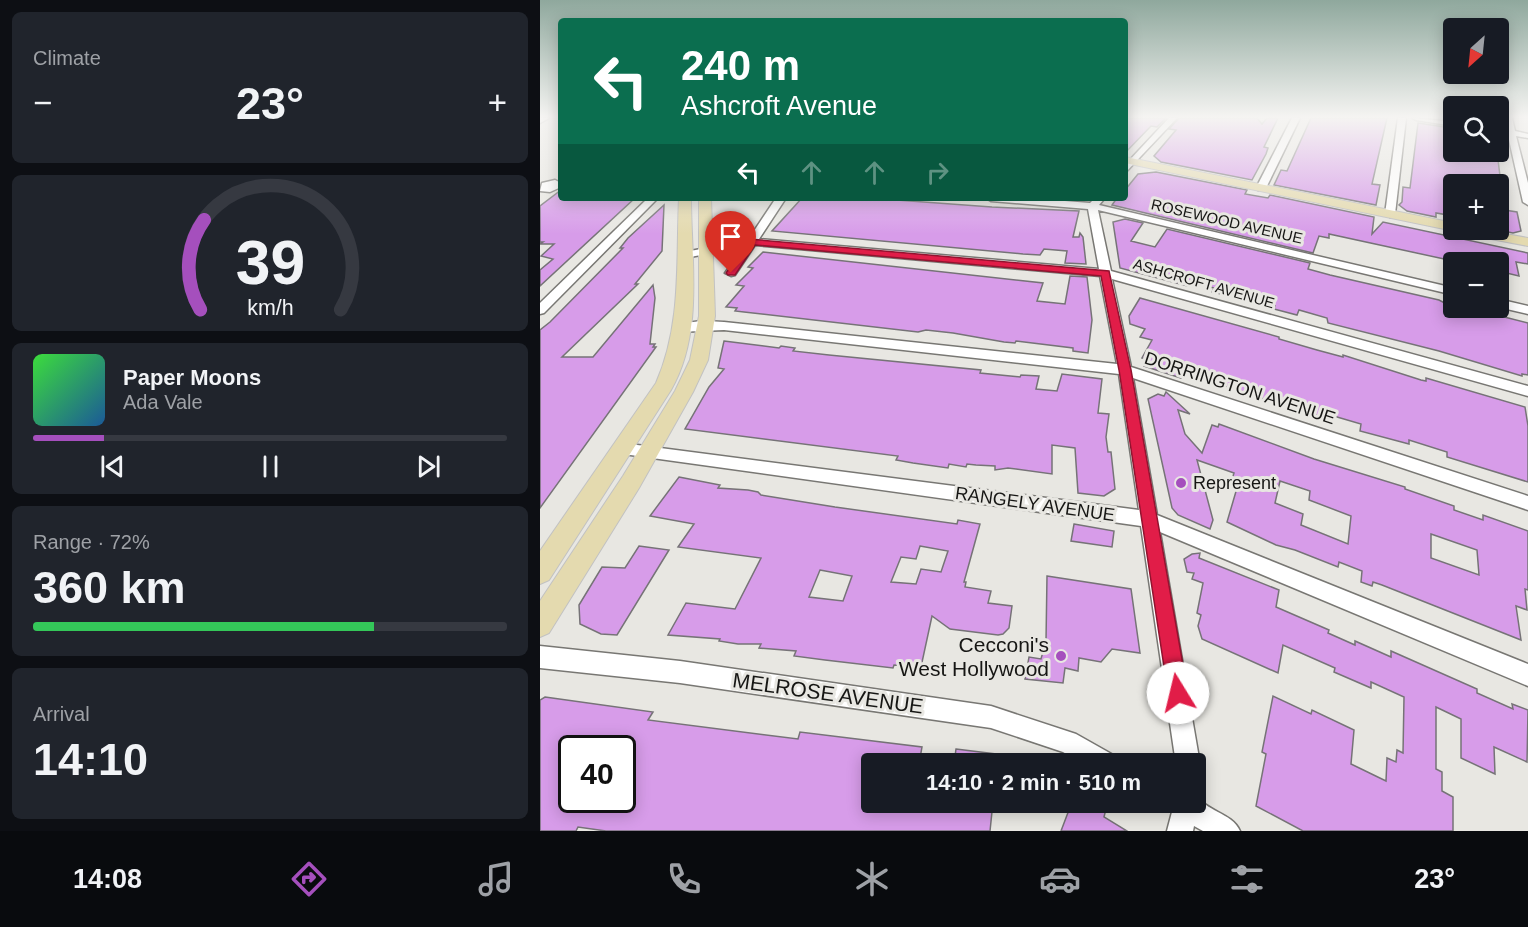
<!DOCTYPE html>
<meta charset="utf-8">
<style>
body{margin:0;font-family:Helvetica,sans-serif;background:#20242c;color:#f1f3f6;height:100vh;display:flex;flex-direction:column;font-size:22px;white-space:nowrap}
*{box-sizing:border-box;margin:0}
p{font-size:20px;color:#9ea1a6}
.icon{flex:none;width:33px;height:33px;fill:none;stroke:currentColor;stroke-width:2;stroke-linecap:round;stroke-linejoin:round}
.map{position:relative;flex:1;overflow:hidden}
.details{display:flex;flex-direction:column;gap:12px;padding:12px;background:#0d0f14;width:540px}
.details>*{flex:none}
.hud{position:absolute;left:18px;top:18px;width:570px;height:183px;border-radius:6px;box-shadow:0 3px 15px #0003;background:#0b6e4f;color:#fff;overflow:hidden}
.needle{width:39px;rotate:207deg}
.buttons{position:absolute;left:903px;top:18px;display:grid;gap:12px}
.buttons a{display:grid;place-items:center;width:66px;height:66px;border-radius:6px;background:#171b24;box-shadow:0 3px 15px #0003;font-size:30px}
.speed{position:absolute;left:18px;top:735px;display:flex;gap:12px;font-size:30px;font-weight:700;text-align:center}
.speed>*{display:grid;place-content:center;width:78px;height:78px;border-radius:50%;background:#171b24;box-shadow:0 3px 15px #0003;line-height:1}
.speed .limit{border:3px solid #111;border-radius:9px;background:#fff;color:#111}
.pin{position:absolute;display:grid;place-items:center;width:51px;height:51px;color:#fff;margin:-62px -26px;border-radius:50% 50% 50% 0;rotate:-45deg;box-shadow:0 0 6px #0007}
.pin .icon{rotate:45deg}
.me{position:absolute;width:66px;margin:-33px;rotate:351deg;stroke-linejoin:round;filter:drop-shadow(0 0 4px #0008)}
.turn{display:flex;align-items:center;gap:21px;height:126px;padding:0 24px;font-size:27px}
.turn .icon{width:78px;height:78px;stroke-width:2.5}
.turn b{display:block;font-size:42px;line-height:51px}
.lanes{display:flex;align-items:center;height:57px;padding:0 24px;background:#0003;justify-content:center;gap:30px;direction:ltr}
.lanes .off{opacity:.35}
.big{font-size:45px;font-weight:700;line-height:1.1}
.details .tile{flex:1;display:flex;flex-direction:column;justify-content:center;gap:9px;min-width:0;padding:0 21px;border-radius:9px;background:#20242c}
.details .dial{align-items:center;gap:0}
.dial svg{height:156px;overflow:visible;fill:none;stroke:#363941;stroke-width:7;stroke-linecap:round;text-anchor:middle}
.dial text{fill:#f1f3f6;stroke:none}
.song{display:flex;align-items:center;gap:18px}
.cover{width:72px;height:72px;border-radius:9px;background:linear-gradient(135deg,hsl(120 70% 55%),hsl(210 70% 35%))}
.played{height:6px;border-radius:3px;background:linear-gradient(90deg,#a54fbd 15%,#363941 15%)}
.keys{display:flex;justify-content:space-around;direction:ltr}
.heat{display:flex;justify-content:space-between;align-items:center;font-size:33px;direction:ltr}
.charge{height:9px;border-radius:4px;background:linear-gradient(90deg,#34c759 72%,#363941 0)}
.trip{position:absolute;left:321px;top:753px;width:345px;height:60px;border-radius:6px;background:#171b24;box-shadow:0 3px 15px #0003;font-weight:700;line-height:60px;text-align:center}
.menu{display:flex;height:96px;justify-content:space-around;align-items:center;background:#090b0e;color:#9ea1a6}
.menu .icon{width:42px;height:42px}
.menu .on{color:#a54fbd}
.menu b{font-size:27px;color:#f1f3f6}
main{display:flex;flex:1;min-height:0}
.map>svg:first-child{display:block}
.building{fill:#d79ce9;stroke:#767377;stroke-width:1.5;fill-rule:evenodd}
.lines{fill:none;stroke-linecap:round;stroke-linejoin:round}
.minor-casing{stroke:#787773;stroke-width:3}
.major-casing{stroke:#c2c2c2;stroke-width:2}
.minor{fill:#fff;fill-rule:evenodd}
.major{fill:#e4daaf;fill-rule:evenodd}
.route{fill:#e11d48;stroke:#92132f;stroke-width:1.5}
.poi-dot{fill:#a54fbd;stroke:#e8e7e2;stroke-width:2}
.labels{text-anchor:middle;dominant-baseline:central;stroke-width:6;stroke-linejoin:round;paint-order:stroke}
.far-street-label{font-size:15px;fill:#161614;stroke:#e8e7e2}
.street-label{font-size:18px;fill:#161614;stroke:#e8e7e2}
.poi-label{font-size:18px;fill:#161614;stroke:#e8e7e2;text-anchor:start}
.near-poi-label{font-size:21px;fill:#161614;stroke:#e8e7e2;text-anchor:end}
.near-street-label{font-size:21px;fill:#161614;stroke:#e8e7e2}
</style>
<main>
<section class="details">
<div class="tile"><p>Climate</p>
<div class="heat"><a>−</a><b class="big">23°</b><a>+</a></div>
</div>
<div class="tile dial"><svg viewBox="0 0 100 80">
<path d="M14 69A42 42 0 1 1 86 69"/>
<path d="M14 69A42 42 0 0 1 16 23" stroke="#a54fbd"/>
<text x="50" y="56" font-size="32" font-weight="700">39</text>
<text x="50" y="72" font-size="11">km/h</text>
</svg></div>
<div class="tile">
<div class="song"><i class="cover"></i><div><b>Paper Moons</b><p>Ada Vale</p></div></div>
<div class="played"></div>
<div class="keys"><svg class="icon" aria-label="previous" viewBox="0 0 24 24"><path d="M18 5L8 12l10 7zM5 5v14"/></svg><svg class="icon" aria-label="pause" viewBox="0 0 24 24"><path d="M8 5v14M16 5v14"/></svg><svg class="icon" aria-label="next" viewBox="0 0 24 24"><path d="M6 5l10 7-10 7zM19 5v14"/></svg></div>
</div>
<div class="tile"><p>Range · 72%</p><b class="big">360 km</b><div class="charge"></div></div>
<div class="tile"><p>Arrival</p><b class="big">14:10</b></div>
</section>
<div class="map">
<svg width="988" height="831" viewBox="0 0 988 831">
<rect width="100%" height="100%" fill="#e8e7e2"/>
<g class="building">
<polygon points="585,118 626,118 617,127 611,126 585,153"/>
<polygon points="639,118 717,118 722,124 727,118 738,118 724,147 728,148 726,154 712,180 621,162 614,156 636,130 629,129"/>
<polygon points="771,118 847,118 832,184 840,185 836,205 734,185 741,170 747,171"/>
<polygon points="878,123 911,128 911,152 957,152 961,184 933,184 914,181 914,216 896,213 896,217 867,211 859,205 862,202 863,187 870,188"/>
<polygon points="616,172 707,190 705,194 728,198 730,195 834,217 832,234 843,222 988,253 988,264 976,262 979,276 958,271 958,262 918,262 789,234 789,238 779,236 773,253 572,205 577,198 585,198 585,190 598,174"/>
<polygon points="21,190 21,198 95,198 0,286 0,270 13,259 1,256 14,244 0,244 3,242 0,242 0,206"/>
<polygon points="262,198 329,198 452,207 539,211 533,237 539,237 540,233 543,237 546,264 525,263 527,251 504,249 500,255 483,254 232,231"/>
<polygon points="124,205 122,251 95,284 98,284 22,357 53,357 113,285 115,298 110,344 115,344 113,347 116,347 0,508 0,330 10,322 83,248 80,248 88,238"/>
<polygon points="958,209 977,212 981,231 973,233 958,230"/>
<polygon points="184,219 195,219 198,234 186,236"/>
<polygon points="585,219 603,223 591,241 615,247 627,229 770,263 768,269 790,275 899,300 914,308 929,308 988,323 988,375 982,374 982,376 899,351 788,323 787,318 759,310 757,315 734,309 735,306 672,292 674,288 650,282 648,286 580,268 573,222"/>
<polygon points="223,252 503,283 497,301 525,304 530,276 547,277 552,320 548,353 533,351 533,348 476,341 475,343 464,342 413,333 386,330 378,332 204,312 195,311 197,308 186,307 204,286 196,285 213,268 208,267"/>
<polygon points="600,298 739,337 739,339 777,350 803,357 803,355 881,380 886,381 886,378 985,407 988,426 988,482 907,457 907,452 869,440 869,444 820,431 821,424 780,412 779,416 751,408 644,372 641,378 604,366 608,359 602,358 612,340 600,337 605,329 590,324 589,316"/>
<polygon points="184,341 239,348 241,346 255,348 253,351 289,355 441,370 440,373 480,377 481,375 499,376 496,389 517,391 522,374 562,379 558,413 569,414 566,437 568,452 571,452 575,489 564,496 538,493 535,448 512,445 512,474 468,468 455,470 455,466 436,465 427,464 426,467 409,464 408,468 373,463 356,460 358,456 145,429 169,387 184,369 178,368"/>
<path d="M626 392 650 414 638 410 645 434 662 453 672 425 678 427 679 424 774 459 865 487V489L914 506V510L943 520V515L988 531V590L985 589 987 610 976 606 981 640 842 585 833 582 832 586 821 582 822 571 799 562 798 567 755 550 736 545 687 522 697 488 690 486 694 473 657 460 673 520 670 529 638 515 632 508 608 399 618 394 624 396ZM740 481 770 491 769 500 811 516 808 544 761 525 763 514 735 503ZM891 534 937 550 939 575 891 558Z"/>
<path d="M139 477 180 485 178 488 208 490 218 492 221 495 295 507 417 524 418 520 440 524 424 582H426L425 587 451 591 448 603 472 606 469 628 463 634 458 635 410 629 392 616 381 667 354 665 353 668 285 660 254 656 256 651 219 648 221 644H198L179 641 180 639 128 635 146 603 195 609 221 558 138 547 154 524 110 516ZM380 546 408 551 401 572 381 569 376 584 351 582 361 557 376 559ZM280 570 312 576 303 601 269 597Z"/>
<polygon points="534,524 574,531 572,547 531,541"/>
<polygon points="99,546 129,550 77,635 61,634 40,624 39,605 62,567 85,568"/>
<polygon points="660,553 659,558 739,590 736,607 789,630 788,633 815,645 815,641 851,657 851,651 937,689 937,693 973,709 972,704 988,710 987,762 954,747 955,774 921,758 921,719 896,707 896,769 902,772 902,791 913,797 913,831 763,831 716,806 726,754 722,752 733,696 771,714 772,710 814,730 811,764 846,781 847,758 856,762 857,750 863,753 864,697 831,682 831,688 794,672 795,668 743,645 738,673 662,639 658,626 661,615 657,613 663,583 652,579 654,573 647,572 644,559 652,554"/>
<polygon points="507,576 591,589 600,653 572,649 561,662 539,658 538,671 525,668 523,683 485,679 489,657 501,659 506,641"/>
<path d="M5 697 113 712 108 720 258 739 260 732 382 747 379 764H332V802H364L406 808 407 802H453L450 831H66L38 827 36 831H0V700ZM32 748H82V800H32Z"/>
<polygon points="416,749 472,756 471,764 414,764"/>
<polygon points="532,802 551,802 566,809 564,817 587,831 521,831"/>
</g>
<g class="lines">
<g class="minor-casing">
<g id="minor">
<polygon points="0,118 9,118 0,123"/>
<polygon points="629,118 637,118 585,173 585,165"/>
<polygon points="752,118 760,118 726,188 718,190 716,188"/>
<polygon points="858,118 866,118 855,214 850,217 845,214"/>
<polygon points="872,118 914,122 914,126 876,120"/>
<polygon points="964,118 972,118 975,131 988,134 988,138 976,136 988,183 988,205 983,202 968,135 958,133 958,129 967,130"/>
<polygon points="15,180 21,183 21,187 10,192 0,191 2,183"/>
<polygon points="108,198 118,198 4,313 0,314 0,303"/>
<path d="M236 198H246L219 239 559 269 548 209 451 201 446 198H487L550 203 555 198H565L559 205 914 288V295L558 210 571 271 988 386V396L572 279 591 367 988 496V510L593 378 617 515 988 664V686L620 532 660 764 656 773V764H636L601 526 76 453 74 449 76 445 82 443 599 510 579 374 184 330 137 332 136 329C146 319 170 321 184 322L577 364 560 276 215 245 195 275 191 276 185 273 203 247 145 258 140 255 145 252 208 240Z"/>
<polygon points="958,299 988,306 988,314 958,307"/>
<polygon points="0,646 140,661 451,706 536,734 575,756 579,764 543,764 523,752 451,728 140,683 0,668"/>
<path d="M656 793C664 812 692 812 700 831H663L654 826 653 831H627L632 812 626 802H656Z"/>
</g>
</g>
<g class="major-casing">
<g id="major">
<polygon points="585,157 914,223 914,230 944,230 988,238 988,246 925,234 918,230 914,231 585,163"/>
<path d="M139 198H151C151 260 164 333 131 390L9 580 0 584V551L116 383C142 324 136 261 139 198Z"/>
<polygon points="159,198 171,198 175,316 168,360 153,392 99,488 9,633 0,637 0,601 83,476 135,391 150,360 159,316"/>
</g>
</g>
<use href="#minor" class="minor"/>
<use href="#major" class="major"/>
</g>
<linearGradient id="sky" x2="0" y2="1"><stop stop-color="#8fa89d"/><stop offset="0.5" stop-color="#f5f4f2"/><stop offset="1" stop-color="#f5f4f2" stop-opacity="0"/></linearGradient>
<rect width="988" height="234" fill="url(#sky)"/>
<polygon class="route" points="209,239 569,271 591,370 648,693 645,700 638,703 631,700 628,693 579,370 561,276 215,245 195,275 188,275 186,273"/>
<g class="poi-dot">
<circle cx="641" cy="483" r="6"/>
<circle cx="521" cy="656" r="6"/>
</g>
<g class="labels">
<g class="far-street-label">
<text transform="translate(687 221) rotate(13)">ROSEWOOD AVENUE</text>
<text transform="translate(664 283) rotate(16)">ASHCROFT AVENUE</text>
</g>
<g class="street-label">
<text transform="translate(700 388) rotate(18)">DORRINGTON AVENUE</text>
<text transform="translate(495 504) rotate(8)">RANGELY AVENUE</text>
</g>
<g class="poi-label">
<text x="653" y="483">Represent</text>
</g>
<g class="near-poi-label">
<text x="509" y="644">Cecconi's<tspan x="509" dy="24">West Hollywood</tspan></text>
</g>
<g class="near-street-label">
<text transform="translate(288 693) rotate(8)">MELROSE AVENUE</text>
</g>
</g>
</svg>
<div class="buttons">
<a><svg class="needle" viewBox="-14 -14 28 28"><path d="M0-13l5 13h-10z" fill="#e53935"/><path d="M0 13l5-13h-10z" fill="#9ea1a6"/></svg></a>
<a><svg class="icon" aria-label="search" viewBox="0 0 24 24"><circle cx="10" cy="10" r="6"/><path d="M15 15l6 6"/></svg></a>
<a>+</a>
<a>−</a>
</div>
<div class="speed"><div class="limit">40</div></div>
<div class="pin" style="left:191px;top:273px;background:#d93025"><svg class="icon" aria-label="arrive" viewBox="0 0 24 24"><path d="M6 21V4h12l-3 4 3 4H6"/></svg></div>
<svg class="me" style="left:638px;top:693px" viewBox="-20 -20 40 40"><circle r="19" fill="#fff"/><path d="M0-13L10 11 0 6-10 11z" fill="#e11d48"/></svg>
<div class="trip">14:10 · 2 min · 510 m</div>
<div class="hud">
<div class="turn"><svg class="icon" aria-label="left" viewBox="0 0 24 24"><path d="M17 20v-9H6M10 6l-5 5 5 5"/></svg><div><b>240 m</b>Ashcroft Avenue</div></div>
<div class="lanes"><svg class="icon" aria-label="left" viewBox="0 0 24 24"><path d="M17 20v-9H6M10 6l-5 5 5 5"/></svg><svg class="icon off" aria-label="ahead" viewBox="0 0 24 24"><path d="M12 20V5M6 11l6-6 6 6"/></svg><svg class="icon off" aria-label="ahead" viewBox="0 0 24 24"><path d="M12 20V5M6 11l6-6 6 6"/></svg><svg class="icon off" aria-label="right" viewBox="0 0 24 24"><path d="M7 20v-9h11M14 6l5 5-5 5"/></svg></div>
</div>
</div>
</main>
<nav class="menu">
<b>14:08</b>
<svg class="icon on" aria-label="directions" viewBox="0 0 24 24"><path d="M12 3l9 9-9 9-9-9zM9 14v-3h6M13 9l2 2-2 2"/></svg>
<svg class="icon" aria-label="music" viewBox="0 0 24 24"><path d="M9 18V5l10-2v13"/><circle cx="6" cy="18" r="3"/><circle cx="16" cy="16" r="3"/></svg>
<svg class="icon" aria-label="phone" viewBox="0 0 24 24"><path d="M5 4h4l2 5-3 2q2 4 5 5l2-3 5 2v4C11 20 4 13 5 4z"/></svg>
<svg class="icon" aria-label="climate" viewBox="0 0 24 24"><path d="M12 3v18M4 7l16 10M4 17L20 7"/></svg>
<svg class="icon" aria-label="car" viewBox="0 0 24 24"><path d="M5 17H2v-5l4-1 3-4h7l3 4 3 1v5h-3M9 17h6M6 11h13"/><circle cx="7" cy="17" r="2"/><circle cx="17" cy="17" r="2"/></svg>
<svg class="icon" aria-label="filters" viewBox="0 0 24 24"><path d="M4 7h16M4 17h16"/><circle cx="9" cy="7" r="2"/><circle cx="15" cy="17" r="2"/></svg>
<b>23°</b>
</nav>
